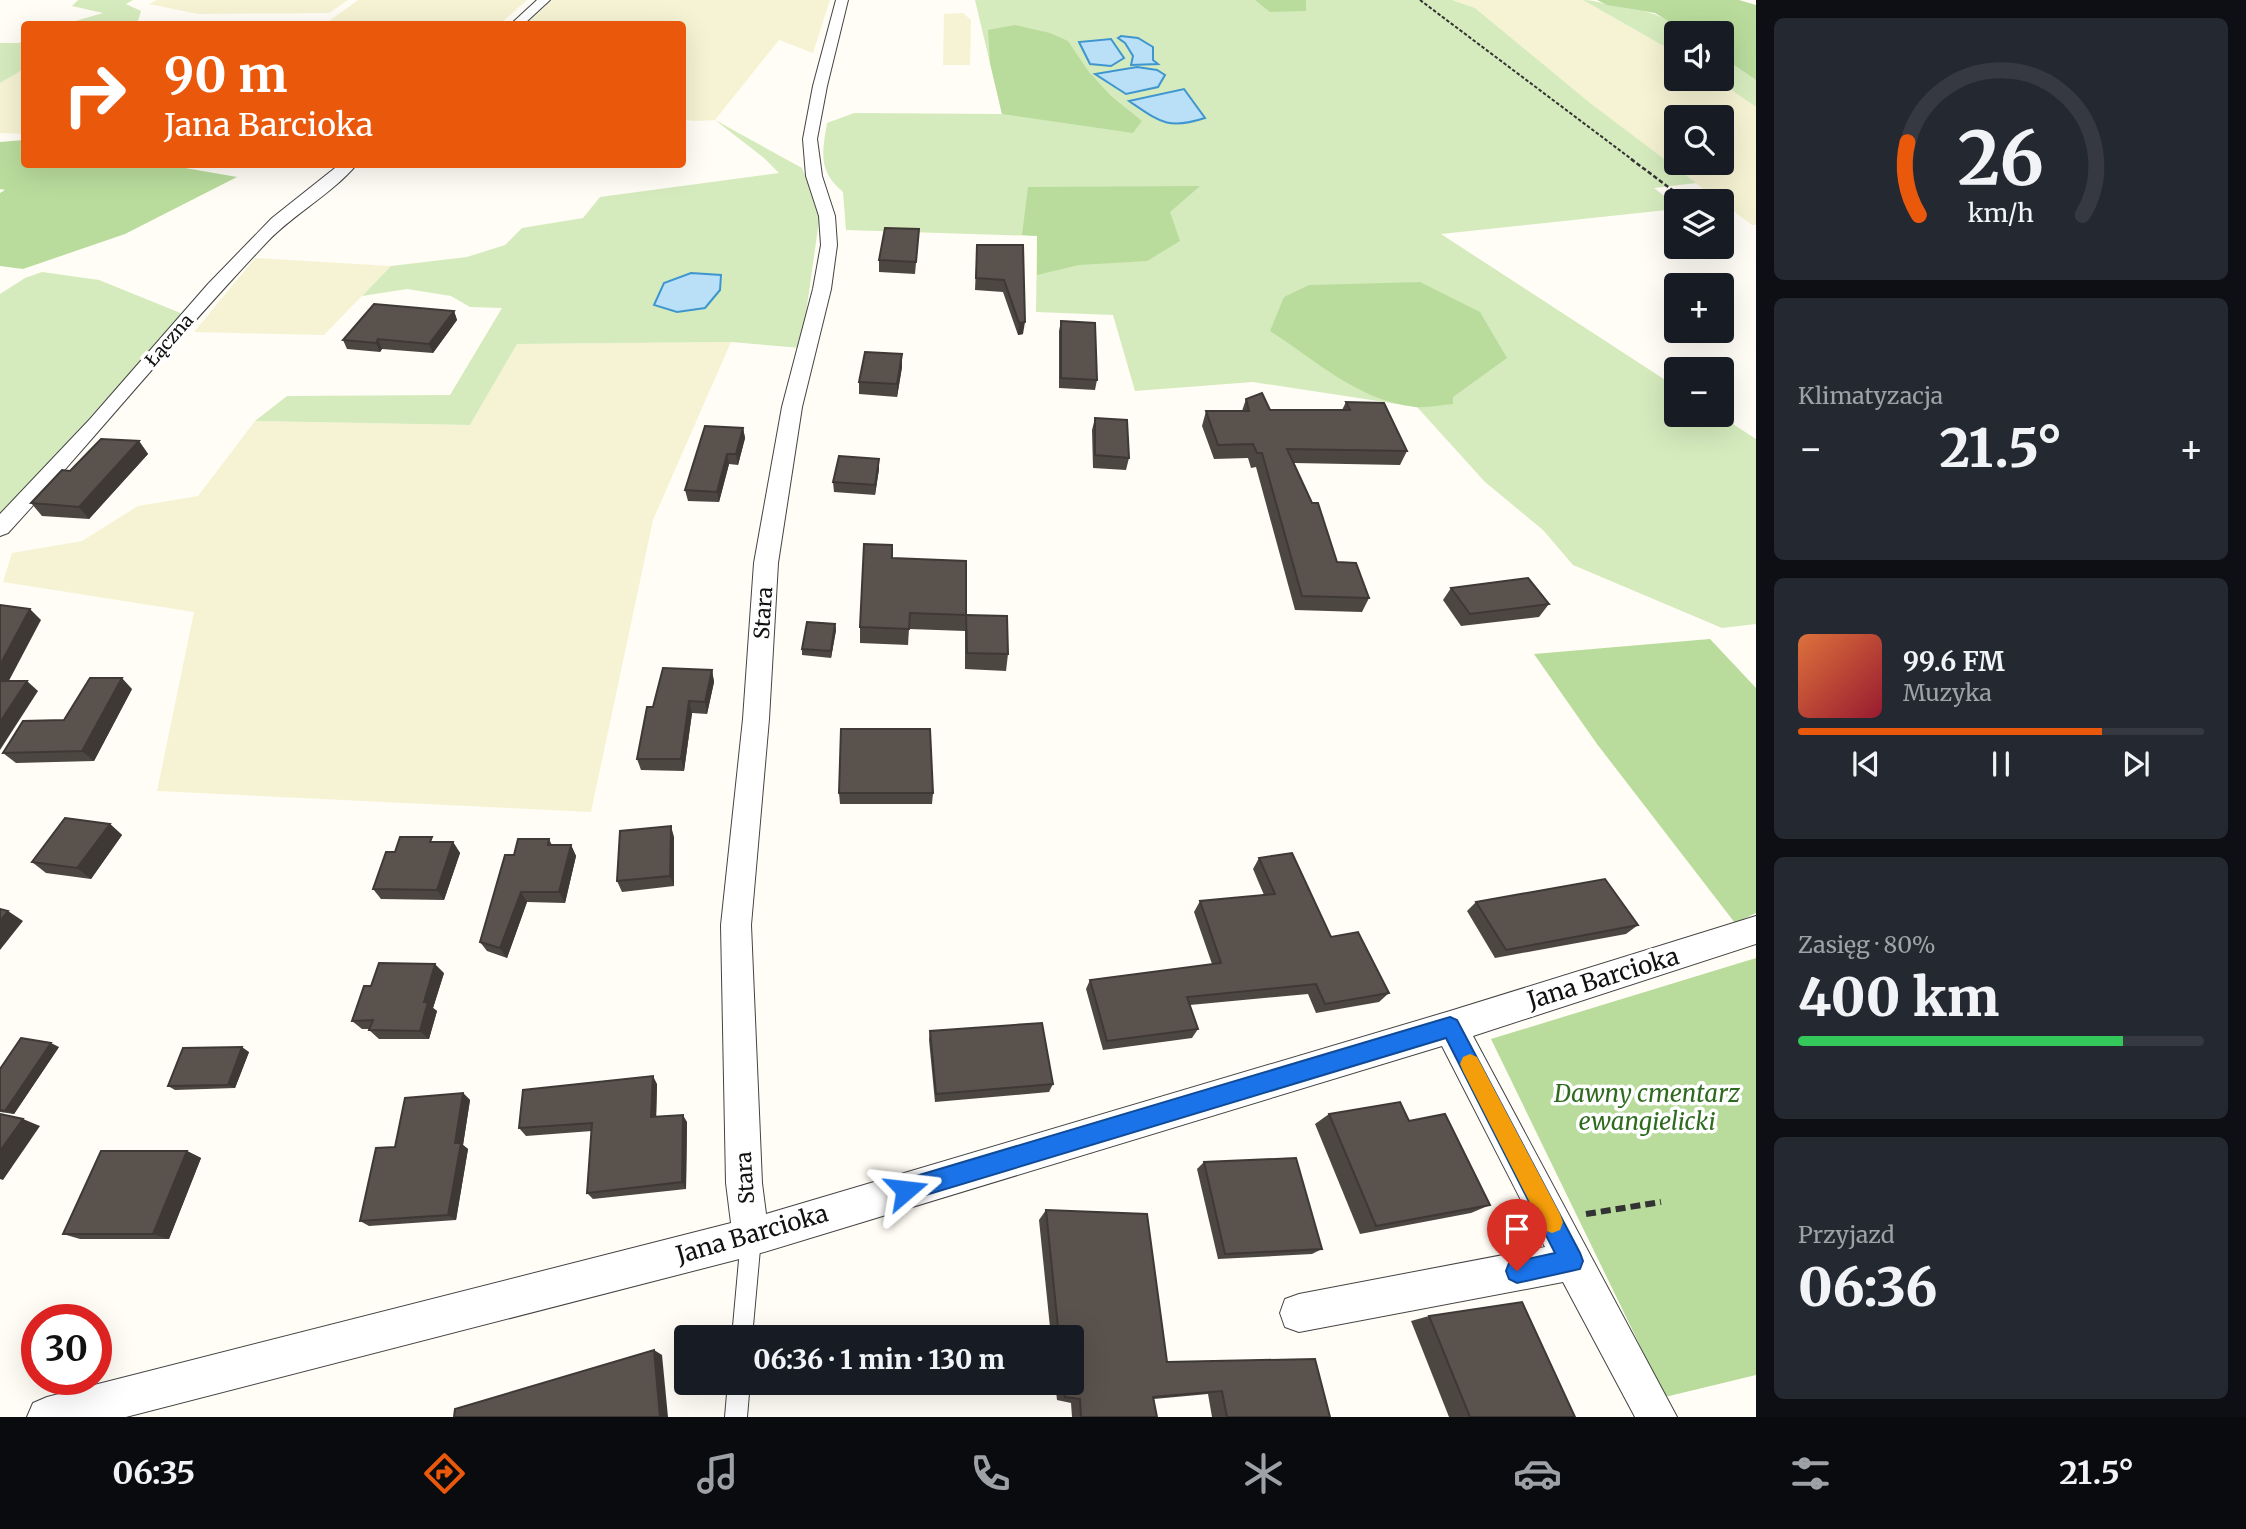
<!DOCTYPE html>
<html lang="pl">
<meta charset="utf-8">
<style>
body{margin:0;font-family:Merriweather,serif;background:#242831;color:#f1f3f6;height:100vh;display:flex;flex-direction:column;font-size:26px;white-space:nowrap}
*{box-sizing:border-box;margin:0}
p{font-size:23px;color:#9ea1a6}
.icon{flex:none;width:38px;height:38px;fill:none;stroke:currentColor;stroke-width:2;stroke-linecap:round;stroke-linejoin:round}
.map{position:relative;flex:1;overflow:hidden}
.side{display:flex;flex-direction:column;gap:18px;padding:18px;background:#0d0f14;width:490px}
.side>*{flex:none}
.banner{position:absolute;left:21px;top:21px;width:665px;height:147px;border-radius:7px;box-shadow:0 7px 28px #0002;background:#ea580c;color:#fff;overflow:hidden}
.controls{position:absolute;left:1664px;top:21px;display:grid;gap:14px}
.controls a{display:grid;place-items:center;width:70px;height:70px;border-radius:7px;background:#171b24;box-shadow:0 7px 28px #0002;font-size:35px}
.speed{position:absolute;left:21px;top:1304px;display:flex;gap:14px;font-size:35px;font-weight:700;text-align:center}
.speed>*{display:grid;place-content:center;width:91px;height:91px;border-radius:50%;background:#171b24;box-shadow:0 7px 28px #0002;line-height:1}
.speed .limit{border:10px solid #d22;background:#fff;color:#111}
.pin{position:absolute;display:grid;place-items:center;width:60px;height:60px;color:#fff;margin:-72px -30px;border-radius:50% 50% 50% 0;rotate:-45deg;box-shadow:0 0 7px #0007}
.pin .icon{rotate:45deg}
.me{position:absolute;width:77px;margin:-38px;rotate:73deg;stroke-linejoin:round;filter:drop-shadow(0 0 5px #0008)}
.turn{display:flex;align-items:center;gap:24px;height:147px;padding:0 28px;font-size:32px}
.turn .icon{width:91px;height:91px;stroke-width:2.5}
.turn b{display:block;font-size:49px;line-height:60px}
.big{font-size:52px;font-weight:800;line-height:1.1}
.side .tile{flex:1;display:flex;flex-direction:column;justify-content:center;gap:10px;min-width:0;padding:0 24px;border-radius:10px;background:#242831}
.side .dial{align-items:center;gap:0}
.dial svg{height:182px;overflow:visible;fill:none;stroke:#363941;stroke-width:7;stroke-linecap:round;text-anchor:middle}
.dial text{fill:#f1f3f6;stroke:none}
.song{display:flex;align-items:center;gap:21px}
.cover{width:84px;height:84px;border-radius:10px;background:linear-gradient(135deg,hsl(20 70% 55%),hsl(350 70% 35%))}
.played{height:7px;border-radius:4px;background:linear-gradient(90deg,#ea580c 75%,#363941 75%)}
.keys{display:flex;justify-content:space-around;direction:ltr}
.heat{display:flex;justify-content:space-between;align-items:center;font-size:38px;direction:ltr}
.charge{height:10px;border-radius:5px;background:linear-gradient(90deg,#34c759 80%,#363941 0)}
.trip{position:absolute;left:674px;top:1325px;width:410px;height:70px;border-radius:7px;background:#171b24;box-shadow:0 7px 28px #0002;font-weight:800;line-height:70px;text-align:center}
.dock{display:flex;height:112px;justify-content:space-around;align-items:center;background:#090b0e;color:#9ea1a6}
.dock .icon{width:49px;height:49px}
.dock .on{color:#ea580c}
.dock b{font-size:32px;color:#f1f3f6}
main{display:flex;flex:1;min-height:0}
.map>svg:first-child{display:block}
.farmland{fill:#f6f3d4;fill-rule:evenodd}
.green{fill:#d5ebbd}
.forest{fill:#b9dc9c}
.water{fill:#b9e0f7;stroke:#3f96cf;stroke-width:2}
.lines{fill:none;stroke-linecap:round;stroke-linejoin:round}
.lane-casing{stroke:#444;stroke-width:2}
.street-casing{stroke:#444;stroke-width:2}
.path-far2{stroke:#333;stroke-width:2;stroke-dasharray:3.5 2;stroke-linecap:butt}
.path-far1{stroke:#333;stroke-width:2.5;stroke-dasharray:4.5 2.5;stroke-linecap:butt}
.path{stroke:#333;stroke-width:6;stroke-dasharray:10 5;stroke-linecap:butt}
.lane{fill:#fff;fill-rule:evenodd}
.street{fill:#fff;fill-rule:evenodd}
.wall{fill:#4d4742}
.shaded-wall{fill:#3f3936}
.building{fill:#5a524d;stroke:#3f3936;stroke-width:2}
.route{fill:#1a73e8;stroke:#114b97;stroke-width:2}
.slow{fill:#f59e0b}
.labels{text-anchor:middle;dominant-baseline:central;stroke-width:7;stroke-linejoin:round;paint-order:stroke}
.far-street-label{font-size:18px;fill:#111;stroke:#fff}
.street-label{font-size:21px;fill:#111;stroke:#fff}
.near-street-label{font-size:24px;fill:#111;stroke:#fff}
.near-park-label{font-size:24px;font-style:italic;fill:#2f6b1f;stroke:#fff}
</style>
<main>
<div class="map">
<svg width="1756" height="1417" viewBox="0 0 1756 1417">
<rect width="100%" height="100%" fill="#fffdf5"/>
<g class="farmland">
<polygon points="157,0 348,0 329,13 198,14 149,4"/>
<polygon points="358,0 527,0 500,24 325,24"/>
<polygon points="552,0 830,0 813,53 779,40 715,120 698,121 683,120 682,24 526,24"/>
<path d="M1452 0H1583L1676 53V79H1717L1756 107V225H1752L1596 109 1475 8ZM1676 117H1722V163H1676Z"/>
<polygon points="963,13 971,20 970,65 943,65 944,14"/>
<polygon points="24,69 24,134 0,133 0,83"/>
<polygon points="255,258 391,266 324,335 194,332"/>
<polygon points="731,342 653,520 591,812 157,791 194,612 3,582 12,553 82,541 138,506 198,496 255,421 470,425 517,344"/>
</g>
<g class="green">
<polygon points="78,0 133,0 126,4 141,11 137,24 65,24 103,13 72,6"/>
<path d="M975 0H1452L1475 8 1590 103 1696 183 1654 188 1676 205V209L1441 234 1676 387V415H1719L1756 439V624L1722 628 1573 565 1543 530 1485 482 1417 407 1253 382 1135 391 1113 315 1036 312 1037 236 846 230 843 192C818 171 822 153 827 123L854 113 1002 114Z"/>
<path d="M1583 0C1594 0 1600 3 1610 5 1648 13 1654 9 1688 33H1676V53Z"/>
<polygon points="24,40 24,69 0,83 0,43 19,43"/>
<polygon points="1722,57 1756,80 1756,107 1716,79 1722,79"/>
<polygon points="715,120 802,168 820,214 801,348 731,342 517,344 470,425 255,421 287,396 450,395 502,308 470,307 451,296 407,289 362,296 391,266 467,257 505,245 522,228 583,218 600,197 779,173 764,158"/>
<polygon points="42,272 99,280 183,314 0,517 0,294 25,278"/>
</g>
<g class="forest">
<polygon points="1255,0 1306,0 1306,11 1270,12"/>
<polygon points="1597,0 1739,0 1756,5 1756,80 1722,57 1722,33 1688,33 1655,13 1607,5"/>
<polygon points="1015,25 1050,33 1068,41 1089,72 1111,96 1142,121 1133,133 1002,114 990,63 988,30"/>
<polygon points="24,140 24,164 168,165 237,177 125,234 23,269 0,266 0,193 5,190 0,189 0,142"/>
<polygon points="1200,186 1170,212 1180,241 1147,261 1079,265 1037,275 1037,236 1022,235 1028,187"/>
<path d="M1420 282 1480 312 1507 358 1453 397V404C1441 405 1427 408 1415 407 1357 400 1317 361 1270 331L1284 297 1309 285Z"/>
<polygon points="1710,639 1756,688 1756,913 1735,923 1597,744 1534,654"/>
<polygon points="1756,958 1756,1375 1665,1397 1491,1039"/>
</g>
<g class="water">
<polygon points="1121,36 1138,38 1153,47 1153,60 1158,64 1131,65 1133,56 1125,43 1118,38"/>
<polygon points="1111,39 1124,58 1111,66 1090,64 1079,42"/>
<polygon points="1137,67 1157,70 1165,75 1158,87 1126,94 1095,74"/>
<path d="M1184 89 1205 118C1168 130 1160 122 1129 101Z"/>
<polygon points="691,273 721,275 720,290 705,308 677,312 654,305 664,283"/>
</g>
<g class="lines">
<g class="lane-casing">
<g id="lane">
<polygon points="751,1228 758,1231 761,1238 752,1337 732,1337 741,1238 744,1231"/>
<polygon points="728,1382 750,1382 747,1417 725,1417"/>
</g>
</g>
<g class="street-casing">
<g id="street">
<polygon points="537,0 550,0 524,24 511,24"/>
<polygon points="836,0 848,0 827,86 817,139 822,176 835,216 837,245 831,289 802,407 778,563 769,719 751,925 762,1183 766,1214 1450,1011 1756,916 1756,944 1473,1036 1677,1417 1635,1417 1563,1282 1299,1332 1285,1327 1280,1313 1285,1299 1299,1294 1545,1247 1442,1046 751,1256 126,1417 27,1417 33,1403 47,1397 731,1223 726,1183 721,925 743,719 754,563 782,407 813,289 821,245 819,216 806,176 803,139 813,86"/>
<path d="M340 164H357C332 194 295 213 268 241 178 336 96 437 8 533L0 536V514L90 419 208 284 272 218Z"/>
</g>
</g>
<polyline class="path-far2" points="1420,0 1634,161"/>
<polyline class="path-far1" points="1631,159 1687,201"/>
<polyline class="path" points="1586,1214 1661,1202"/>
<use href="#lane" class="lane"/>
<use href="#street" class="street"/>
</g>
<g class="wall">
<polygon points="919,229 915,274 879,272 879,260"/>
<polygon points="977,245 1023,245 1023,334 1018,335 1003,292 975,290"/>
<polygon points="454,311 457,320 433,353 382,349 380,352 347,349 343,340"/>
<polygon points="1061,321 1097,380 1095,390 1059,388 1059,331"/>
<polygon points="902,354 902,367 897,397 859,394 859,382"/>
<polygon points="1246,399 1270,410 1342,410 1346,402 1407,451 1400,465 1294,463 1337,562 1369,598 1362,612 1295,610 1256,467 1251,468 1248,458 1214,459 1202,426 1206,411 1242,411"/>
<polygon points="1095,418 1129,458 1126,470 1093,468 1092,430"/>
<polygon points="743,428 745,438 738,465 729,464 719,502 688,501 685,490"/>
<polygon points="139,441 148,454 89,519 42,516 31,503"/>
<polygon points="879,459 879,469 875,495 834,492 833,482"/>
<polygon points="892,558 966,615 1008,654 1006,671 965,669 965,631 909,629 908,645 860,643 860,627"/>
<polygon points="1451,588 1549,604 1539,617 1461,626 1443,600"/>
<polygon points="835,624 836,630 831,658 802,655 802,649"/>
<polygon points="712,670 714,682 707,714 692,713 684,771 641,770 637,759 653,707"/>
<polygon points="132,689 94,761 16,763 3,753 64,720"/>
<polygon points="839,793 933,793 932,804 840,804"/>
<polygon points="110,824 122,835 91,879 46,873 32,862"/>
<polygon points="674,837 674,886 622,892 617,881"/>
<polygon points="549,839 552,845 571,845 576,856 565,903 527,902 507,958 487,951 480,942 514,855"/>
<polygon points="436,842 453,842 460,853 444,900 381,899 373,889 395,852"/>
<polygon points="1259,858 1331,937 1389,993 1379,1002 1316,1013 1308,994 1190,1005 1198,1029 1192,1038 1103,1050 1086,989 1090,980 1212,964 1194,912 1200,901 1264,895 1253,869"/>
<polygon points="1476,902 1638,925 1626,934 1495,958 1467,911"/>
<polygon points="444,973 433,1008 437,1011 429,1039 379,1039 369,1030 369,1029 362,1029 352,1021 371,986"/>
<polygon points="930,1031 1053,1084 1049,1092 935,1102 929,1040"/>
<polygon points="59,1047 14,1114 0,1112 0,1069"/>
<polygon points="249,1052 235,1088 175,1090 168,1086"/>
<polygon points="657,1084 656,1117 687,1122 686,1189 593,1199 587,1193 592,1131 526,1136 519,1128"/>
<polygon points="463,1093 470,1100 463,1145 468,1149 456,1220 369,1226 360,1221 395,1147"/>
<polygon points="1329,1114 1409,1121 1490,1205 1471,1213 1360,1234 1315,1124"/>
<polygon points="187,1151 201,1158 169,1239 80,1239 63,1234"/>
<polygon points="1204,1162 1322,1249 1312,1254 1218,1259 1197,1169"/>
<polygon points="1046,1210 1167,1362 1330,1417 1212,1417 1208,1394 1154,1399 1157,1417 1072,1417 1071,1403 1057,1400 1055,1382 1071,1382 1071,1337 1051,1337 1039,1220"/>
<polygon points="1429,1316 1575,1417 1449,1417 1411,1321"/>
</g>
<g class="shaded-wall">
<polygon points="454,311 457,320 433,353 429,344"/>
<polygon points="1025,322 1023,334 1018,335 1019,323"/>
<polygon points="378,339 382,349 380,352 376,343"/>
<polygon points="902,354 902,367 897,397 897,384"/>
<polygon points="743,428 745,438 738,465 736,454"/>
<polygon points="139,441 148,454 89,519 79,507"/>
<polygon points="727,454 729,464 719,502 717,492"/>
<polygon points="879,459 879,469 875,495 875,485"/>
<polygon points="30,609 41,620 3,692 0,689 0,665"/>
<polygon points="835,624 836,630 831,658 831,651"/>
<polygon points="712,670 714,682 707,714 705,702"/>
<polygon points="122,678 132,689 94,761 82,751"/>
<polygon points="27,681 38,691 0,750 0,722"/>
<polygon points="689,701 692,713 684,771 681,759"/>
<polygon points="110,824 122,835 91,879 77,868"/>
<polygon points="671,826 674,837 674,886 670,876"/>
<polygon points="453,842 460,853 444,900 437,890"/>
<polygon points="571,845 576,856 565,903 559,892"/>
<polygon points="521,892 527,902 507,958 500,948"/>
<polygon points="8,911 23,921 0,950 0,921"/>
<polygon points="435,964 444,973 433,1008 437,1011 429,1039 420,1031 424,1002"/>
<polygon points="51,1043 59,1047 14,1114 5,1111"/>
<polygon points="242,1047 249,1052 235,1088 228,1085"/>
<polygon points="653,1076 657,1084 656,1124 651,1117"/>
<polygon points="463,1093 470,1100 463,1145 468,1149 456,1220 448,1215 455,1143"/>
<polygon points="683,1115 687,1122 686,1189 682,1182"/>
<polygon points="23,1119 40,1126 3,1180 0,1179 0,1151"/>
<polygon points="187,1151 201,1158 169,1239 153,1234"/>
<polygon points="654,1350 662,1355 668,1417 660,1417"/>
</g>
<g class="building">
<polygon points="885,228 919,229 916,262 879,260"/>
<polygon points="977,245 1023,245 1025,322 1019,323 1004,280 976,278"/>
<polygon points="374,304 454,311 429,344 378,339 376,343 343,340"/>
<polygon points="1061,321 1095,323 1097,380 1061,378"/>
<polygon points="865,352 902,354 897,384 859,382"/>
<polygon points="1262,393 1270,410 1350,410 1346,402 1384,403 1407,451 1287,449 1312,503 1318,503 1337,562 1356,563 1369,598 1302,596 1262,453 1257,453 1253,444 1218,445 1206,411 1249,411 1246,399"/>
<polygon points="1095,418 1127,420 1129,458 1095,455"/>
<polygon points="705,426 743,428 736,454 727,454 717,492 685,490"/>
<polygon points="101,439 139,441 79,507 31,503 62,470 70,471"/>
<polygon points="839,456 879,459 875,485 833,482"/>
<polygon points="864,544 892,545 892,558 966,561 966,615 910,613 909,629 860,627"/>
<polygon points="1528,578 1549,604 1470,614 1451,588"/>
<polygon points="0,605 30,609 0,665"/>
<polygon points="966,615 1007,616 1008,654 967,653"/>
<polygon points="807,622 835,624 831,651 802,649"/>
<polygon points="663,668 712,670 705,702 689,701 681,759 637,759 647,707 653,707"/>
<polygon points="90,678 122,678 82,751 3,753 23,721 64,720"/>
<polygon points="0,681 27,681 0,722"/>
<polygon points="841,729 930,729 933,793 839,793"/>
<polygon points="65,818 110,824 77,868 32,862"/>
<polygon points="671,826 670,876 617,881 620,831"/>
<polygon points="400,837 432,837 430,842 453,842 437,890 373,889 386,852 395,852"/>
<polygon points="518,839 549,839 548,845 571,845 559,892 521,892 500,948 480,942 505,855 514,855"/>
<polygon points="1292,853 1331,937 1358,932 1389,993 1325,1004 1316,984 1187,997 1198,1029 1107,1041 1090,980 1221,963 1200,901 1275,894 1259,858"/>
<polygon points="1605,879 1638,925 1506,950 1476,902"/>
<polygon points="0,909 8,911 0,921"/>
<polygon points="379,963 435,964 424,1002 428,1002 420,1031 369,1030 373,1020 352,1021 364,986 371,986"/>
<polygon points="1042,1023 1053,1084 936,1094 930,1031"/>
<polygon points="21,1038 51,1043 5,1111 0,1110 0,1069"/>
<polygon points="242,1047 228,1085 168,1086 183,1048"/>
<polygon points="653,1076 651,1117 683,1115 682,1182 587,1193 592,1123 519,1128 523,1090"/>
<polygon points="463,1093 455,1143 461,1143 448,1215 360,1221 376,1148 395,1147 405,1098"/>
<polygon points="1400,1102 1409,1121 1445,1114 1490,1205 1376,1226 1329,1114"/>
<polygon points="0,1114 23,1119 0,1151"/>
<polygon points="101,1151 187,1151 153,1234 63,1234"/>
<polygon points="1296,1158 1322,1249 1225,1254 1204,1162"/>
<polygon points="1046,1210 1147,1214 1167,1362 1315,1359 1330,1417 1227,1417 1222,1391 1153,1397 1157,1417 1081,1417 1080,1399 1065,1397 1063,1382 1071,1382 1071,1337 1059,1337"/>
<polygon points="1522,1302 1575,1417 1470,1417 1429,1316"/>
<polygon points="654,1350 660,1417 454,1417 455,1409"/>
</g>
<polygon class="route" points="1450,1017 1457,1020 1580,1253 1583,1261 1580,1269 1517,1283 1509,1279 1506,1271 1509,1263 1555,1253 1446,1038 906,1201 898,1198 895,1190 898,1182 906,1179"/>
<polygon class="slow" points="1470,1054 1477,1057 1560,1214 1563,1222 1560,1230 1552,1233 1544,1230 1463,1071 1460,1064 1463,1057"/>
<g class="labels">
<g class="far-street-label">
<text transform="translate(169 340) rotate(-49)">Łączna</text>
</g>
<g class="street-label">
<text transform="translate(763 613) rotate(-86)">Stara</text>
<text transform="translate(745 1178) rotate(-94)">Stara</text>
</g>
<g class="near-street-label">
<text transform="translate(1603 978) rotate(-17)">Jana Barcioka</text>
<text transform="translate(752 1234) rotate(-16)">Jana Barcioka</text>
</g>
<g class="near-park-label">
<text x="1647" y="1093">Dawny cmentarz<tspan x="1647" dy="28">ewangielicki</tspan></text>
</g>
</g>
</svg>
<div class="controls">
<a><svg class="icon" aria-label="sound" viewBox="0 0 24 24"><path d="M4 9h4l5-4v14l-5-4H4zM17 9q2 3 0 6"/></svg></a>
<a><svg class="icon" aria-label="search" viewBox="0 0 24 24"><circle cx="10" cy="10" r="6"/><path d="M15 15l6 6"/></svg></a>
<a><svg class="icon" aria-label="layers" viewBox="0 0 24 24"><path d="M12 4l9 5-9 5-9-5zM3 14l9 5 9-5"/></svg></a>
<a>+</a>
<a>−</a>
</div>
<div class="speed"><div class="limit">30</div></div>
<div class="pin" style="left:1517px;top:1271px;background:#d93025"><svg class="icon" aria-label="arrive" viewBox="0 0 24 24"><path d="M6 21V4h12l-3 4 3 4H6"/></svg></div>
<svg class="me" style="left:906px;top:1190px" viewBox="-20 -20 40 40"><path d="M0-17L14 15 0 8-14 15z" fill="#1a73e8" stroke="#fff" stroke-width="4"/></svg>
<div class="trip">06:36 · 1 min · 130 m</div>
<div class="banner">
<div class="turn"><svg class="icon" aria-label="right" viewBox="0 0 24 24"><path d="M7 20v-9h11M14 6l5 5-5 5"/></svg><div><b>90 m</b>Jana Barcioka</div></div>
</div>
</div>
<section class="side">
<div class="tile dial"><svg viewBox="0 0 100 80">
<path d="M14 69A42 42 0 1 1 86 69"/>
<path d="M14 69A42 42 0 0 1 9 37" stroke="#ea580c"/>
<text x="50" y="56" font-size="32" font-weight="700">26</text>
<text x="50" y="72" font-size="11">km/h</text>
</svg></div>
<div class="tile"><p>Klimatyzacja</p>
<div class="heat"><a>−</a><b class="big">21.5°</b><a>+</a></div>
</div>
<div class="tile">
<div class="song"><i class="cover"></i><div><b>99.6 FM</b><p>Muzyka</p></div></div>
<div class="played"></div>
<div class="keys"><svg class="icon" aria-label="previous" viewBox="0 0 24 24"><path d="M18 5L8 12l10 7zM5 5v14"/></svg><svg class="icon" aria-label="pause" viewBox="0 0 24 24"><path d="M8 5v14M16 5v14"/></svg><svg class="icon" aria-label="next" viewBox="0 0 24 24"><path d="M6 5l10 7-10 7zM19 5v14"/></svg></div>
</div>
<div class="tile"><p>Zasięg · 80%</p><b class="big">400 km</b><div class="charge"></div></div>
<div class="tile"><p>Przyjazd</p><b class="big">06:36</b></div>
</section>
</main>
<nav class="dock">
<b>06:35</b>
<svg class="icon on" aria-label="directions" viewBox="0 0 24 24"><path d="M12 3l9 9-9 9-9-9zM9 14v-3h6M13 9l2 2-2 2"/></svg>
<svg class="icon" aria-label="music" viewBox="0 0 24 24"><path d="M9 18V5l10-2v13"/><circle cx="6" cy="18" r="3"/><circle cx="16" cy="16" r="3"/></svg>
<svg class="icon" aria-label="phone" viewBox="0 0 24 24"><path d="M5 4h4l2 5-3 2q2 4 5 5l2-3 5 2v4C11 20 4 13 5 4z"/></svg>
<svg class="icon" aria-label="climate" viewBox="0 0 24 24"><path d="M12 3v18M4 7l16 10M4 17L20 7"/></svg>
<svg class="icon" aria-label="car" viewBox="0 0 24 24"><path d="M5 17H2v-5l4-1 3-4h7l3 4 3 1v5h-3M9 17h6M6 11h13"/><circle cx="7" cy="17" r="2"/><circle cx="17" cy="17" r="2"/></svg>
<svg class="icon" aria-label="filters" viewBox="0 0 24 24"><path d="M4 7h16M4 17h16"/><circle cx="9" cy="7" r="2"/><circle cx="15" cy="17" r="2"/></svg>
<b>21.5°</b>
</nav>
